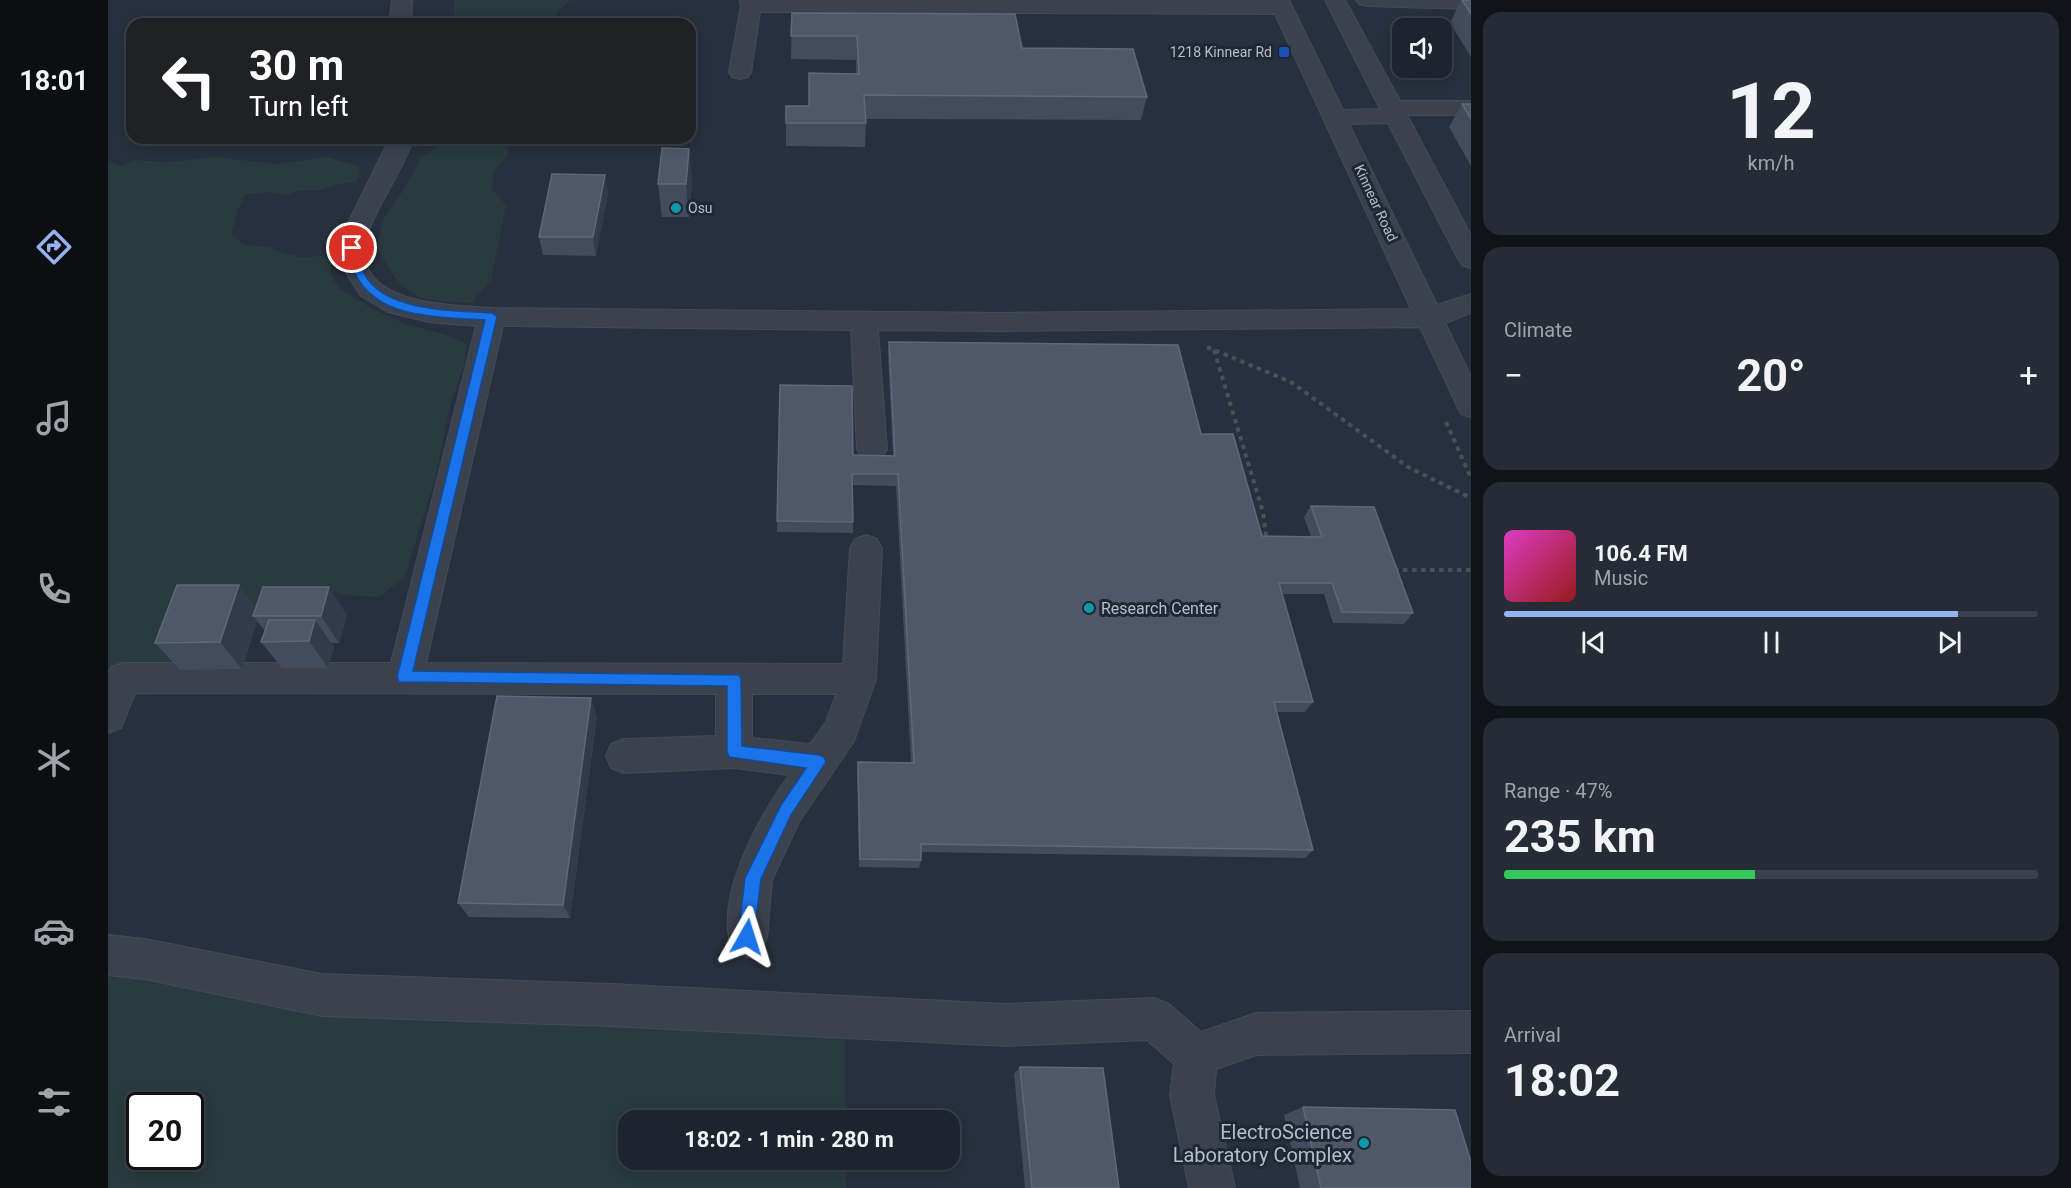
<!DOCTYPE html>
<meta charset="utf-8">
<style>
body{margin:0;font-family:Roboto,sans-serif;background:#252c36;color:#f1f3f6;height:100vh;display:flex;flex-direction:column;font-size:22px;white-space:nowrap}
*{box-sizing:border-box;margin:0}
p{font-size:20px;color:#a0a4aa}
.icon{flex:none;width:33px;height:33px;fill:none;stroke:currentColor;stroke-width:2;stroke-linecap:round;stroke-linejoin:round}
.map{position:relative;flex:1;overflow:hidden}
.sheet{display:flex;flex-direction:column;gap:12px;padding:12px;background:#101419;width:600px}
.sheet>*{flex:none}
.hud{position:absolute;left:18px;top:18px;width:570px;height:126px;border-radius:18px;box-shadow:0 3px 15px #0003,0 0 0 2px #3b414a;background:#202124;color:#fff;overflow:hidden}
.tools{position:absolute;left:1284px;top:18px;display:grid;gap:12px}
.tools a{display:grid;place-items:center;width:60px;height:60px;border-radius:12px;background:#1d242e;box-shadow:0 3px 15px #0003,0 0 0 2px #3b414a;font-size:30px}
.speed{position:absolute;left:18px;top:1092px;display:flex;gap:12px;font-size:30px;font-weight:700;text-align:center}
.speed>*{display:grid;place-content:center;width:78px;height:78px;border-radius:50%;background:#1d242e;box-shadow:0 3px 15px #0003,0 0 0 2px #3b414a;line-height:1}
.speed .limit{border:3px solid #111;border-radius:9px;background:#fff;color:#111}
.pin{position:absolute;display:grid;place-items:center;width:51px;height:51px;color:#fff;margin:-26px;border:3px solid #fff;border-radius:50%;box-shadow:0 2px 6px #0007}
.me{position:absolute;width:66px;margin:-33px;rotate:6deg;stroke-linejoin:round;filter:drop-shadow(0 0 4px #0008)}
.turn{display:flex;align-items:center;gap:21px;height:126px;padding:0 24px;font-size:27px}
.turn .icon{width:78px;height:78px;stroke-width:2.5}
.turn b{display:block;font-size:42px;line-height:51px}
.big{font-size:45px;font-weight:700;line-height:1.1}
.sheet .card{flex:1;display:flex;flex-direction:column;justify-content:center;gap:9px;min-width:0;padding:0 21px;border-radius:18px;background:#252c36}
.sheet .dial{align-items:center;gap:0}
.dial b{font-size:78px;line-height:1}
.song{display:flex;align-items:center;gap:18px}
.cover{width:72px;height:72px;border-radius:9px;background:linear-gradient(135deg,hsl(310 70% 55%),hsl(0 70% 35%))}
.played{height:6px;border-radius:3px;background:linear-gradient(90deg,#95b2f1 85%,#3b414a 85%)}
.keys{display:flex;justify-content:space-around;direction:ltr}
.heat{display:flex;justify-content:space-between;align-items:center;font-size:33px;direction:ltr}
.charge{height:9px;border-radius:4px;background:linear-gradient(90deg,#34c759 47%,#3b414a 0)}
.trip{position:absolute;left:510px;top:1110px;width:342px;height:60px;border-radius:18px;background:#1d242e;box-shadow:0 3px 15px #0003,0 0 0 2px #3b414a;font-weight:700;line-height:60px;text-align:center}
main{display:flex;flex:1;min-height:0}
.tabs{display:flex;flex-direction:column;width:108px;justify-content:space-around;align-items:center;background:#0c0e12;color:#a0a4aa}
.tabs .icon{width:42px;height:42px}
.tabs .current{color:#95b2f1}
.tabs b{font-size:27px;color:#f1f3f6}
.map>svg:first-child{display:block}
.green{fill:#293b3f;fill-rule:evenodd}
.lines{fill:none;stroke-linecap:round;stroke-linejoin:round}
.minor-casing{stroke:#444b57;stroke-width:2}
.path{stroke:#425457;stroke-width:4;stroke-dasharray:4.5 4.5;stroke-linecap:butt}
.minor{fill:#3b424e;fill-rule:evenodd}
.wall{fill:#424c5c}
.shaded-wall{fill:#323b4b}
.building{fill:#4e5868;stroke:#5f6877;stroke-width:1.5}
.route{fill:#1a73e8;stroke:#114b97;stroke-width:1.5}
.transit-dot{fill:#1a4fb4;stroke:#202734;stroke-width:2}
.culture-dot{fill:#0f9aa8;stroke:#202734;stroke-width:2}
.labels{text-anchor:middle;dominant-baseline:central;stroke-width:6;stroke-linejoin:round;paint-order:stroke}
.far-poi-label{font-size:14px;fill:#b7bdc9;stroke:#202734;text-anchor:end}
.far-street-label{font-size:14px;fill:#b7bdc9;stroke:#202734}
.poi-label{font-size:16px;fill:#b7bdc9;stroke:#202734;text-anchor:start}
.near-poi-label{font-size:20px;fill:#b7bdc9;stroke:#202734;text-anchor:end}
</style>
<main>
<nav class="tabs">
<b>18:01</b>
<svg class="icon current" aria-label="directions" viewBox="0 0 24 24"><path d="M12 3l9 9-9 9-9-9zM9 14v-3h6M13 9l2 2-2 2"/></svg>
<svg class="icon" aria-label="music" viewBox="0 0 24 24"><path d="M9 18V5l10-2v13"/><circle cx="6" cy="18" r="3"/><circle cx="16" cy="16" r="3"/></svg>
<svg class="icon" aria-label="phone" viewBox="0 0 24 24"><path d="M5 4h4l2 5-3 2q2 4 5 5l2-3 5 2v4C11 20 4 13 5 4z"/></svg>
<svg class="icon" aria-label="climate" viewBox="0 0 24 24"><path d="M12 3v18M4 7l16 10M4 17L20 7"/></svg>
<svg class="icon" aria-label="car" viewBox="0 0 24 24"><path d="M5 17H2v-5l4-1 3-4h7l3 4 3 1v5h-3M9 17h6M6 11h13"/><circle cx="7" cy="17" r="2"/><circle cx="17" cy="17" r="2"/></svg>
<svg class="icon" aria-label="filters" viewBox="0 0 24 24"><path d="M4 7h16M4 17h16"/><circle cx="9" cy="7" r="2"/><circle cx="15" cy="17" r="2"/></svg>
</nav>
<div class="map">
<svg width="1363" height="1188" viewBox="0 0 1363 1188">
<rect width="100%" height="100%" fill="#27303e"/>
<g class="green">
<polygon points="346,0 463,0 451,10 443,24 347,24"/>
<path d="M336 138H404L399 155 386 171 384 189 398 205 383 280 363 303C307 301 296 299 269 247L276 218 298 186 312 159 331 145Z"/>
<polygon points="108,157 169,164 217,157 251,166 252,174 248,183 229,184 213,190 194,190 177,195 160,192 137,195 130,209 123,235 135,244 161,247 174,253 194,257 213,256 224,260 222,274 231,288 265,309 295,323 342,336 358,344 357,362 343,403 327,479 297,576 272,597 244,596 217,591 168,607 87,651 58,664 27,662 0,667 0,162 14,166 27,160 59,162"/>
<path d="M0 955 214 995 737 1017 738 1120H520V1160H738V1188H0ZM32 1106H82V1156H32Z"/>
</g>
<g class="lines">
<g class="minor-casing">
<g id="minor">
<polygon points="284,0 304,0 303,24 281,24"/>
<path d="M632 0H1181L1235 110 1272 109 1217 0H1237L1292 101H1363V115H1299L1363 235V268L1354 265 1350 259 1280 123 1241 124 1329 305 1363 294V313L1337 323 1363 376V417L1353 414 1312 327 894 331 770 330 779 449 775 457 764 460 753 457 749 449 743 330 395 326 318 663 735 664 742 548 747 539 758 535 769 539 774 548 768 679 746 741 691 822 664 880 659 937 653 951 639 957 625 951C604 900 651 817 681 775L626 768 516 773 503 768 498 756 503 744 516 739 608 736V694L27 693 13 728 0 733V673L3 667 15 663H283L368 326 321 322 280 312 253 296 236 270 232 251 236 231 282 138H306C295 169 276 195 263 225 230 304 336 305 384 308L894 313 1303 309 1167 14 652 12 643 72 640 77 632 79 624 77 621 72 633 6ZM644 694H728L718 722 702 744 644 738Z"/>
<polygon points="1248,0 1363,0 1363,9 1258,6 1251,4"/>
<polygon points="0,935 37,939 214,974 503,984 898,1004 1046,998 1061,1004 1093,1032 1148,1013 1363,1011 1363,1053 1148,1055 1108,1069 1106,1095 1127,1188 1081,1188 1062,1095 1066,1064 1039,1040 898,1046 503,1026 214,1016 37,979 0,975"/>
</g>
</g>
<g class="path">
<polyline points="1099,347 1183,382 1300,467 1363,498"/>
<polyline points="1106,350 1155,512 1158,536"/>
<polyline points="1338,422 1363,478"/>
<polyline points="1286,570 1363,570"/>
</g>
<use href="#minor" class="minor"/>
</g>
<g class="wall">
<polygon points="1353,0 1363,0 1363,57 1342,23"/>
<polygon points="684,13 914,48 1039,97 1033,120 758,119 757,147 678,146 678,106 700,106 748,74 748,60 683,59"/>
<polygon points="1354,104 1363,104 1363,166 1341,127"/>
<polygon points="581,149 584,181 581,217 554,217 550,184"/>
<polygon points="500,193 488,256 435,255 431,237"/>
<polygon points="781,342 1093,434 1154,536 1203,537 1196,517 1203,506 1305,613 1296,624 1225,623 1216,594 1174,594 1205,702 1197,712 1169,712 1205,850 1197,858 813,852 813,860 811,868 751,867 749,771 750,762 803,762 788,486 745,485 745,533 669,532 669,521 745,455 785,456 780,354"/>
<polygon points="148,608 239,615 231,643 223,643 226,647 220,668 174,668 153,642 157,631 149,621 134,669 72,670 47,643"/>
<polygon points="489,716 462,918 361,917 350,903"/>
<polygon points="912,1067 1011,1188 917,1188 906,1074"/>
<polygon points="1195,1107 1363,1188 1192,1188 1176,1115"/>
</g>
<g class="shaded-wall">
<polygon points="581,149 584,181 581,217 578,184"/>
<polygon points="497,175 500,193 488,256 485,237"/>
<polygon points="131,585 151,613 145,616 149,621 134,669 112,642"/>
<polygon points="221,587 239,615 231,643 213,616"/>
<polygon points="207,620 226,647 220,668 201,641"/>
<polygon points="483,698 489,716 462,918 455,905"/>
</g>
<g class="building">
<polygon points="1354,0 1363,0 1363,14"/>
<polygon points="684,13 907,14 914,48 1025,49 1039,97 756,95 758,123 678,123 678,106 701,106 701,73 751,74 749,36 683,36"/>
<polygon points="1354,104 1363,104 1363,119"/>
<polygon points="554,148 581,149 578,184 550,184"/>
<polygon points="444,174 497,175 485,237 431,237"/>
<polygon points="781,342 1070,345 1093,434 1125,434 1154,536 1214,537 1203,506 1266,507 1305,613 1234,612 1224,583 1171,583 1205,702 1166,702 1205,850 813,844 813,860 752,859 750,762 806,763 790,474 744,474 745,522 669,521 672,385 744,386 745,455 787,456"/>
<polygon points="69,585 131,585 112,642 47,643"/>
<polygon points="155,587 221,587 213,616 145,616"/>
<polygon points="161,620 207,620 201,641 153,642"/>
<polygon points="389,696 483,698 455,905 350,903"/>
<polygon points="912,1067 995,1068 1011,1188 924,1188"/>
<polygon points="1195,1107 1347,1110 1363,1162 1363,1188 1213,1188"/>
</g>
<path class="route" d="M244 244 249 248C250 254 251 261 253 266 268 313 345 310 384 313L389 317 305 671 631 675 633 679 634 746 711 755 716 757 718 762 683 815 653 879 645 943 639 946 633 943 630 937 637 878 673 805 698 768 621 757 619 752V686L291 682 289 677 377 320C319 316 251 320 239 248Z"/>
<rect class="transit-dot" x="1170" y="46" width="12" height="12" rx="3"/>
<g class="culture-dot">
<circle cx="568" cy="208" r="6"/>
<circle cx="981" cy="608" r="6"/>
<circle cx="1256" cy="1143" r="6"/>
</g>
<g class="labels">
<g class="far-poi-label">
<text x="1164" y="52">1218 Kinnear Rd</text>
<text x="580" y="208" text-anchor="start">Osu</text>
</g>
<g class="far-street-label">
<text transform="translate(1268 203) rotate(65)">Kinnear Road</text>
</g>
<g class="poi-label">
<text x="993" y="608">Research Center</text>
</g>
<g class="near-poi-label">
<text x="1244" y="1132">ElectroScience<tspan x="1244" dy="23">Laboratory Complex</tspan></text>
</g>
</g>
</svg>
<div class="tools">
<a><svg class="icon" aria-label="sound" viewBox="0 0 24 24"><path d="M4 9h4l5-4v14l-5-4H4zM17 9q2 3 0 6"/></svg></a>
</div>
<div class="speed"><div class="limit">20</div></div>
<div class="pin" style="left:244px;top:248px;background:#d93025"><svg class="icon" aria-label="arrive" viewBox="0 0 24 24"><path d="M6 21V4h12l-3 4 3 4H6"/></svg></div>
<svg class="me" style="left:639px;top:937px" viewBox="-20 -20 40 40"><path d="M0-17L14 15 0 8-14 15z" fill="#1a73e8" stroke="#fff" stroke-width="4"/></svg>
<div class="trip">18:02 · 1 min · 280 m</div>
<div class="hud">
<div class="turn"><svg class="icon" aria-label="left" viewBox="0 0 24 24"><path d="M17 20v-9H6M10 6l-5 5 5 5"/></svg><div><b>30 m</b>Turn left</div></div>
</div>
</div>
<section class="sheet">
<div class="card dial"><b>12</b><p>km/h</p></div>
<div class="card"><p>Climate</p>
<div class="heat"><a>−</a><b class="big">20°</b><a>+</a></div>
</div>
<div class="card">
<div class="song"><i class="cover"></i><div><b>106.4 FM</b><p>Music</p></div></div>
<div class="played"></div>
<div class="keys"><svg class="icon" aria-label="previous" viewBox="0 0 24 24"><path d="M18 5L8 12l10 7zM5 5v14"/></svg><svg class="icon" aria-label="pause" viewBox="0 0 24 24"><path d="M8 5v14M16 5v14"/></svg><svg class="icon" aria-label="next" viewBox="0 0 24 24"><path d="M6 5l10 7-10 7zM19 5v14"/></svg></div>
</div>
<div class="card"><p>Range · 47%</p><b class="big">235 km</b><div class="charge"></div></div>
<div class="card"><p>Arrival</p><b class="big">18:02</b></div>
</section>
</main>
